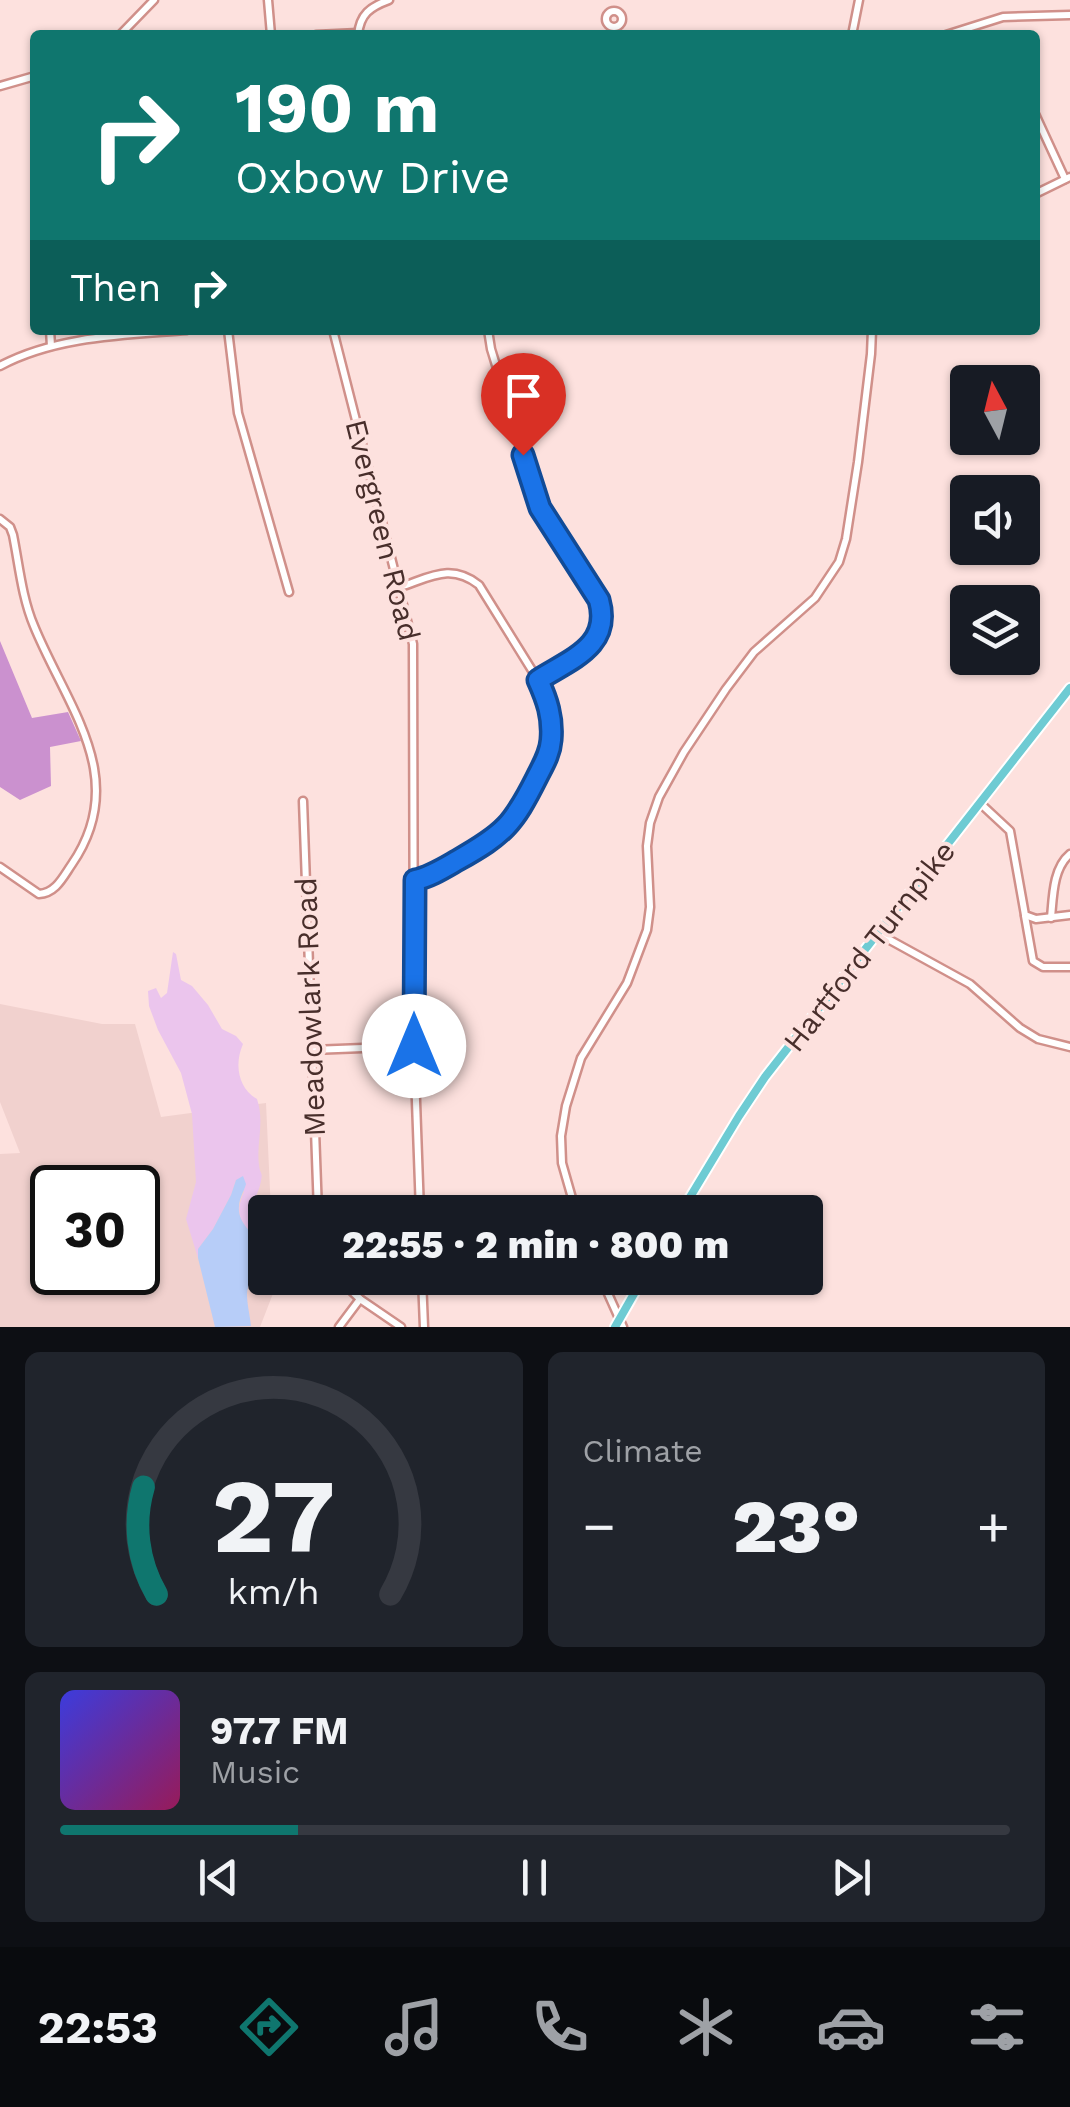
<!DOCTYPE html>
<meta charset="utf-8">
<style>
body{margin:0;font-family:"Work Sans",sans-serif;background:#20242c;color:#f1f3f6;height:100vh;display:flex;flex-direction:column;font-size:38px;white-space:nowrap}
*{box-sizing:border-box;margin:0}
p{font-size:32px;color:#9ea1a6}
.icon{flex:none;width:55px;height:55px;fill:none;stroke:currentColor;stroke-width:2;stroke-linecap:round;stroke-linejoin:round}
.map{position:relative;height:1327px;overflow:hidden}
.sheet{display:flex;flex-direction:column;gap:25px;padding:25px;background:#0d0f14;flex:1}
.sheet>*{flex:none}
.banner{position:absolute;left:30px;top:30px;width:1010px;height:305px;border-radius:10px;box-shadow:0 2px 8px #0004;background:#0f766e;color:#fff;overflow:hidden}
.needle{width:65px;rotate:353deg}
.controls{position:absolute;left:950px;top:365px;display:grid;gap:20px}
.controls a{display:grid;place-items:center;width:90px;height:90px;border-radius:10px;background:#171b24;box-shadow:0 2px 8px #0004;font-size:50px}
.speed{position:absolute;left:30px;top:1165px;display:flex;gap:20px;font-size:50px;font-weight:700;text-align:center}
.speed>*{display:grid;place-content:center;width:130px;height:130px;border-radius:50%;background:#171b24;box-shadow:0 2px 8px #0004;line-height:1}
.speed .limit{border:5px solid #111;border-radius:15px;background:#fff;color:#111}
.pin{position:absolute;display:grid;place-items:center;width:85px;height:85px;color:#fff;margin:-102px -42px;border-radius:50% 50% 50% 0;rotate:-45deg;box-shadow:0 0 10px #0007}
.pin .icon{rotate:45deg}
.me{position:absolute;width:110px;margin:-55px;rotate:0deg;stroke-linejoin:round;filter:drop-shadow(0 0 8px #0008)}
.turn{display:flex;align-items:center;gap:35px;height:210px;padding:0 40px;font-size:45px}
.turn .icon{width:130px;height:130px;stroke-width:2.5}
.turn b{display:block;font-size:70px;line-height:85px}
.then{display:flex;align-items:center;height:95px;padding:0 40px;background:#0003;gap:20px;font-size:38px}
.big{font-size:75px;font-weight:800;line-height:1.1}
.sheet .card{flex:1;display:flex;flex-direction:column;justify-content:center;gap:15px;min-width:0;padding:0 35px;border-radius:15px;background:#20242c}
.sheet .dial{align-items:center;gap:0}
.dial svg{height:260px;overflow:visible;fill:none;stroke:#363941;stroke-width:7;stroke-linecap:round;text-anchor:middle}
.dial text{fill:#f1f3f6;stroke:none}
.song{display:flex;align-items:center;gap:30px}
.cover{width:120px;height:120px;border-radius:15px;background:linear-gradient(135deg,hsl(240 70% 55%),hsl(330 70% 35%))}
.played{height:10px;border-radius:5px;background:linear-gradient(90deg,#0f766e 25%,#363941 25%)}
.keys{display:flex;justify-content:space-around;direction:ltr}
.heat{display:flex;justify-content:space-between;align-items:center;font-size:55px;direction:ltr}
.sheet .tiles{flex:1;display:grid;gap:25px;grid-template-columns:1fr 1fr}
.card:last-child{grid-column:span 2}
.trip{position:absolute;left:248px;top:1195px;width:575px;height:100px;border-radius:10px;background:#171b24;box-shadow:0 2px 8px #0004;font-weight:800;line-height:100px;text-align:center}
.tab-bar{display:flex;height:160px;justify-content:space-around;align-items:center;background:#090b0e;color:#9ea1a6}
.tab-bar .icon{width:70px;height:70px}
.tab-bar .current{color:#0f766e}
.tab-bar b{font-size:45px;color:#f1f3f6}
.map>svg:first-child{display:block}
.built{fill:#f1d1ce;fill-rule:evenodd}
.green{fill:#ebc5ed}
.forest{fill:#cb91cf}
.water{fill:#b7cdf8}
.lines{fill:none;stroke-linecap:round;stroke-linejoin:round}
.minor-casing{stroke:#d0908a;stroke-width:11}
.major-casing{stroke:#fff;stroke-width:12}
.minor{stroke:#fff;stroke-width:6}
.major{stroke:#6ecbd3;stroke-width:8}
.route-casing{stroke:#114b97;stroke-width:25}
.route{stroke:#1a73e8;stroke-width:18}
.labels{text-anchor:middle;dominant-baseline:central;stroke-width:8;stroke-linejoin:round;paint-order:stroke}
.street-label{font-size:30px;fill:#482e2b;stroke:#fde1de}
</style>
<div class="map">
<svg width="1070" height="1327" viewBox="0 0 1070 1327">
<rect width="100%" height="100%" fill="#fde1de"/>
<path class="built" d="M0 1004 102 1024H135L161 1117 266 1103 271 1212H265V1278H273L274 1291 260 1327H0V1154L20 1153 0 1102ZM52 1188H138V1272H52Z"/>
<path class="green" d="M173 952 176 954 181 980 192 986 208 1005 222 1029 236 1036 243 1044C234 1064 238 1088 257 1099 265 1123 256 1143 259 1165 260 1175 263 1171 261 1181 255 1210 240 1202 259 1234L257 1241C243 1223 233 1216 244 1192L236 1180 231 1195 213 1229 198 1249V1258L186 1219 196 1182 192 1114 181 1073 158 1030 149 1006 148 991 156 988 161 998 167 993Z"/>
<polygon class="forest" points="0,641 32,718 68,712 81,741 50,747 51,786 20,800 0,787"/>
<path class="water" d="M243 1176 246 1184C244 1191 239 1199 239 1206 237 1225 256 1232 258 1248 260 1265 248 1278 247 1294 247 1305 250 1315 251 1326L215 1327 198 1258V1249L213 1229 231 1195 236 1180Z"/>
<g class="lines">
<g class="minor-casing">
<g id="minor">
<polyline points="268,0 271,35"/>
<circle cx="614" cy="19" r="8"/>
<polyline points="120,35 154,0"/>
<polyline points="316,35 358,33"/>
<path d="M358 35C360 14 370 7 389 0"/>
<polyline points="852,35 859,0"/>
<polyline points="946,35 1003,17 1070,15"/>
<polyline points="0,86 35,76"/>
<polyline points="1035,114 1065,179"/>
<polyline points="1035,194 1070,177"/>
<polyline points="50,330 51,346"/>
<polyline points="228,330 238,413 289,592"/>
<polyline points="333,330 413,644 414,1046 420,1212"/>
<polyline points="488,330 491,349 540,508 591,585 602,612 602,625 597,639 585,650 538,680"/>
<path d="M0 366C56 336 125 335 187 330"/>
<path d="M0 519 10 527 13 535C19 565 22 598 34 626 67 707 131 778 72 864 63 877 56 893 39 894L0 867"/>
<path d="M400 587C431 577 451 563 479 585L538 680 549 703 551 723 549 751 525 801 506 829 492 840 444 868 415 880"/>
<polyline points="303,801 318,1212"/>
<polyline points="981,804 1010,831 1025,915 1036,919 1070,915"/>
<polyline points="1025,916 1033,961 1043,967 1070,967"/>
<path d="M1051 918C1053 896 1053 868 1070 854"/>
<polyline points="879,934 970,984 1020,1028 1038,1039 1070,1047"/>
<polyline points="312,1050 414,1046"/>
<polyline points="576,1212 562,1163 561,1136 566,1106 581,1058 627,983 647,930 650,907 647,846 650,823 659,797 684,752 726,689 754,652 815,598 839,562 846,539 858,462 871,354 872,330"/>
<polyline points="338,1278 360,1299 401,1327"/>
<polyline points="422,1278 424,1327"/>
<polyline points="601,1278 623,1327"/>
<polyline points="339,1327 360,1299"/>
</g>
</g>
<g class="major-casing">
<g id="major">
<polyline points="681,1212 739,1116 765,1077 1070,688"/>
<polyline points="615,1327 643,1278"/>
</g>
</g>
<use href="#minor" class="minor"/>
<use href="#major" class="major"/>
</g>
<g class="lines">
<g class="route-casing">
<path id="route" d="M414 1046 415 880C430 877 444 868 458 860 504 834 513 825 537 777 543 765 550 754 551 740 553 717 547 700 538 680 571 659 612 646 599 600L540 508 523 455"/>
</g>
<use href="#route" class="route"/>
</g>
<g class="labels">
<g class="street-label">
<text transform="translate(383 530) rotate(76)">Evergreen Road</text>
<text transform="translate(869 946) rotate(-52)">Hartford Turnpike</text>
<text transform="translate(310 1007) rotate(-92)">Meadowlark Road</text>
</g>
</g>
</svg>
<div class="controls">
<a><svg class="needle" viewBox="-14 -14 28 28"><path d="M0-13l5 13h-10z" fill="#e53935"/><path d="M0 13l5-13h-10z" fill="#9ea1a6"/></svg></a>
<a><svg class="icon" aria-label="sound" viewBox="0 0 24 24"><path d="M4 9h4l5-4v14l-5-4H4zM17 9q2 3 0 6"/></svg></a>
<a><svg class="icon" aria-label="layers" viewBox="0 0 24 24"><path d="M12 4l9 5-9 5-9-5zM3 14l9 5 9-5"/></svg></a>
</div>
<div class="speed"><div class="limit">30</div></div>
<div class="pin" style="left:523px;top:455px;background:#d93025"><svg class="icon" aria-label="arrive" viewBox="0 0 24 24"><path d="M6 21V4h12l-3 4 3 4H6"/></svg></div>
<svg class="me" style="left:414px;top:1046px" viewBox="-20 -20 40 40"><circle r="19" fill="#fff"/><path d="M0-13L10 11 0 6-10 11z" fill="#1a73e8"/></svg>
<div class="trip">22:55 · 2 min · 800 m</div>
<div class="banner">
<div class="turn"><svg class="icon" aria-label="right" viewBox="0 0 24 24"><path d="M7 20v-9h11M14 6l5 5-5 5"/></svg><div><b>190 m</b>Oxbow Drive</div></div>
<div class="then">Then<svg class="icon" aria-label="right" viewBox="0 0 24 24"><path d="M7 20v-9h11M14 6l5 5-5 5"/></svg></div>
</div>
</div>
<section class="sheet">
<div class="tiles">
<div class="card dial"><svg viewBox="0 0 100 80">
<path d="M14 69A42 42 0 1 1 86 69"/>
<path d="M14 69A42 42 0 0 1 10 36" stroke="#0f766e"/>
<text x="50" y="56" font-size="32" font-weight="700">27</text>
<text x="50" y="72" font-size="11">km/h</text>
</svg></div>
<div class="card"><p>Climate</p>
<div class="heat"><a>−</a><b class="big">23°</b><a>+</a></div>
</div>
<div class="card">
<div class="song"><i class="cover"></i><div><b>97.7 FM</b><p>Music</p></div></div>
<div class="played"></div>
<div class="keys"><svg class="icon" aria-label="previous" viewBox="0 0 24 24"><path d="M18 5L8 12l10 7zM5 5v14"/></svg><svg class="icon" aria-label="pause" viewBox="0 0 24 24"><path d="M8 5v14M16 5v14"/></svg><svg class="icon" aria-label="next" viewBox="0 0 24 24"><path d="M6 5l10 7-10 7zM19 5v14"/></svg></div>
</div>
</div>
</section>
<nav class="tab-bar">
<b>22:53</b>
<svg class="icon current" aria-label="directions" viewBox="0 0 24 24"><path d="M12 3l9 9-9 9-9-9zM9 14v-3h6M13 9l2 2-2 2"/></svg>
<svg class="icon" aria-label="music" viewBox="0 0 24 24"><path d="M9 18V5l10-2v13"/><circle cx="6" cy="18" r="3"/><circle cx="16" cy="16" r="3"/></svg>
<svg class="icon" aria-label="phone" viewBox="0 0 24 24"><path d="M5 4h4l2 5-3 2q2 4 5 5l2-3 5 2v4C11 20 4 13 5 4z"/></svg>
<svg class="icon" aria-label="climate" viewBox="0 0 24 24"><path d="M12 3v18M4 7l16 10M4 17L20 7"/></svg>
<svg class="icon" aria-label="car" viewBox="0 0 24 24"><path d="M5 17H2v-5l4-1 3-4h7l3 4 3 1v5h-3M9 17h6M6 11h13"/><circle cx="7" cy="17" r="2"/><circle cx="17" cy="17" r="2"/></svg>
<svg class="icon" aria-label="filters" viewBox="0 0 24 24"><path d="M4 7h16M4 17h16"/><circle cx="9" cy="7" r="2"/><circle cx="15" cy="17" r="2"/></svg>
</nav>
